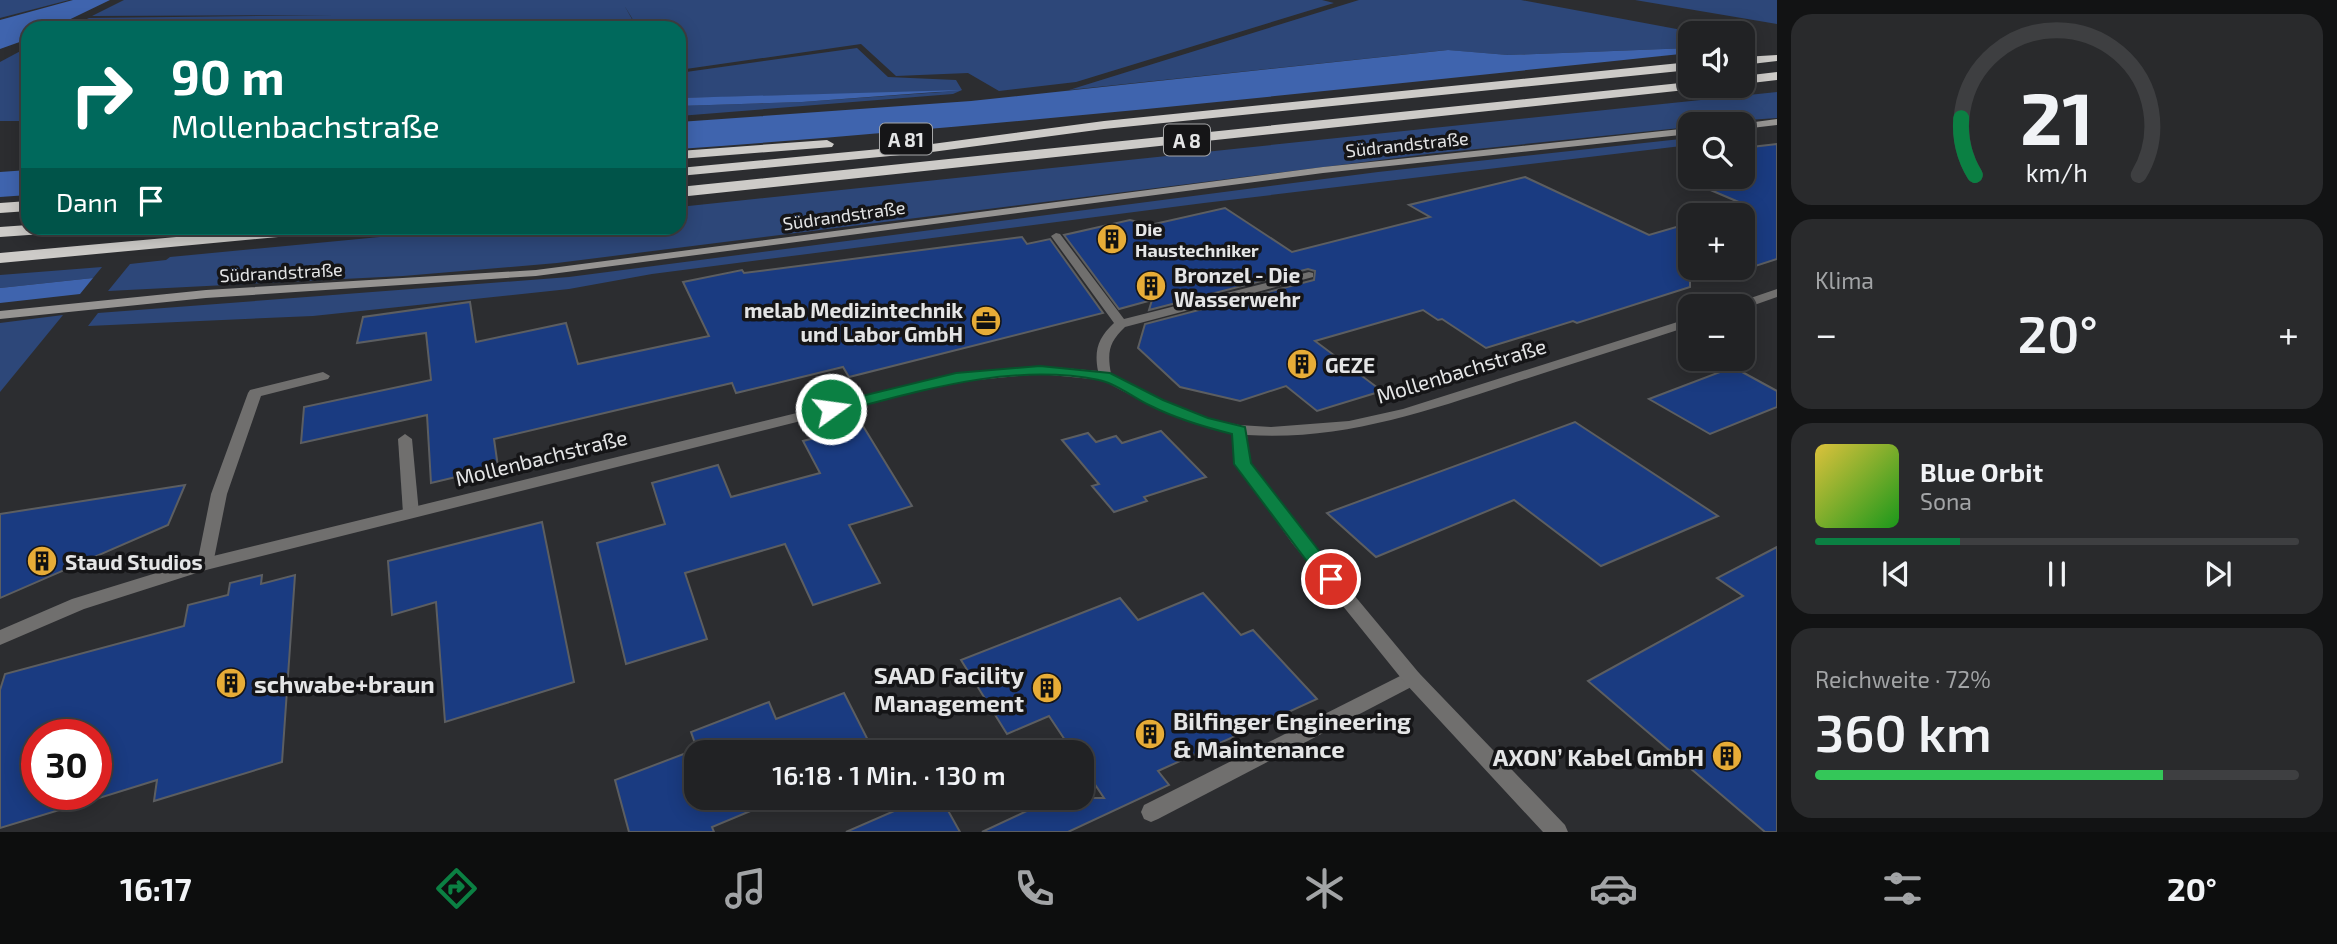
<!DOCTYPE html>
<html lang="de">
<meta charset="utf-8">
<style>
body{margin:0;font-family:"Exo 2",sans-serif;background:#292a2c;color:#f1f3f6;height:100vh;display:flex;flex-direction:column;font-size:26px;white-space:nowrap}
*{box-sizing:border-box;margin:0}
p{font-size:23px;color:#a2a4a6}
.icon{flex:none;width:38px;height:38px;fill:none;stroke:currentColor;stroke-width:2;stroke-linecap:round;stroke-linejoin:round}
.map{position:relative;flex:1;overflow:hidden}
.side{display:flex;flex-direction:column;gap:14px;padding:14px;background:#121314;width:560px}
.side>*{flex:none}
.guide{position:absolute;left:21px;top:21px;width:665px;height:214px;border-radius:21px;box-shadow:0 4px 18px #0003,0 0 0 2px #3e3f41;background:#00695c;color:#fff;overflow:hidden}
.controls{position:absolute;left:1678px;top:21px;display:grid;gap:14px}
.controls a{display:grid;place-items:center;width:77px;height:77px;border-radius:14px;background:#212224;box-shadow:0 4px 18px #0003,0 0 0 2px #3e3f41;font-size:35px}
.speed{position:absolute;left:21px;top:719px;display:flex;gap:14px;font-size:35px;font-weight:700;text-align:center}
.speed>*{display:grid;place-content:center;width:91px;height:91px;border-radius:50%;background:#212224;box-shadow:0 4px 18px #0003,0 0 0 2px #3e3f41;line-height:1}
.speed .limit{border:10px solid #d22;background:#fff;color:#111}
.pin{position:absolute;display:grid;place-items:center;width:60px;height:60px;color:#fff;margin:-30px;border:4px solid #fff;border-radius:50%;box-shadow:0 2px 7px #0007}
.me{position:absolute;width:77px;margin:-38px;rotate:76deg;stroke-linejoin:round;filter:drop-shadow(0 0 5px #0008)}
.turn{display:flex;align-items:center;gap:24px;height:147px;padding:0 35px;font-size:32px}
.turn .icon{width:91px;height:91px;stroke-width:2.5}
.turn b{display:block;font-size:49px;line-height:60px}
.then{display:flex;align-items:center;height:66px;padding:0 35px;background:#0003;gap:14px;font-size:26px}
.big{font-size:52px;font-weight:600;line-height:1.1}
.side .card{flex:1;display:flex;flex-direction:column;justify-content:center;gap:10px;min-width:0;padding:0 24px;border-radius:21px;background:#292a2c}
.side .dial{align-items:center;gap:0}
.dial svg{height:182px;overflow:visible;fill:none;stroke:#3e3f41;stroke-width:7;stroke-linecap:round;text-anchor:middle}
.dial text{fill:#f1f3f6;stroke:none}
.song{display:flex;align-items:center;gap:21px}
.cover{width:84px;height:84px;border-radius:10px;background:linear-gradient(135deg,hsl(50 70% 55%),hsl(120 70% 35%))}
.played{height:7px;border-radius:4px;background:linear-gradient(90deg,#0b8043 30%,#3e3f41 30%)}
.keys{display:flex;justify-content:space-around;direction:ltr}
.heat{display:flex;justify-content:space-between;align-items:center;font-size:38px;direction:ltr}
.charge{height:10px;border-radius:5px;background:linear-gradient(90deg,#34c759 72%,#3e3f41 0)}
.trip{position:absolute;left:684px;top:740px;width:410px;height:70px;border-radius:21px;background:#212224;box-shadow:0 4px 18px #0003,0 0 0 2px #3e3f41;font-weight:600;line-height:70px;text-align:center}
.tab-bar{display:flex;height:112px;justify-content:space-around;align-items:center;background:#0d0e0e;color:#a2a4a6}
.tab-bar .icon{width:49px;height:49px}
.tab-bar .selected{color:#0b8043}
.tab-bar b{font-size:32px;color:#f1f3f6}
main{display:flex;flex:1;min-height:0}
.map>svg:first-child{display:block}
.green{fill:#2d4779}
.forest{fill:#3f64ae}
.building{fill:#1a3b81;stroke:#5c5e61;stroke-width:2}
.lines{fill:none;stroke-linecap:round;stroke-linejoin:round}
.service{fill:#706f6e;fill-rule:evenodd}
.minor{fill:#706f6e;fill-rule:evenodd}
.secondary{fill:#969492;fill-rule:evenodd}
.motorway{fill:#cdcbc8;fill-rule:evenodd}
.route{fill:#0b8043;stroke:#07532c;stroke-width:2}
.labels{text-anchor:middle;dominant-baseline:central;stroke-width:7;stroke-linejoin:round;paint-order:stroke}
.far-street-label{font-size:18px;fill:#e4e5e6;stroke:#151517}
.far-poi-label{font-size:18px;font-weight:bold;fill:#e4e5e6;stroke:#151517;text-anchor:start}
.shield{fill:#151517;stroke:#a6a7a8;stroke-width:2}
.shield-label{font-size:19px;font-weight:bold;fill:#e4e5e6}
.poi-label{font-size:21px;font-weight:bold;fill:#e4e5e6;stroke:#151517;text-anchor:start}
.street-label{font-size:21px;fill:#e4e5e6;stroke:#151517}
.near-poi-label{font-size:24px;font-weight:bold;fill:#e4e5e6;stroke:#151517;text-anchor:end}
</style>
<main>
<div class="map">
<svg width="1777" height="832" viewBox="0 0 1777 832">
<rect width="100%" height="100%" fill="#2c2d30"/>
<g class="green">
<polygon points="0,0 69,0 0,18"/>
<polygon points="124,0 1322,0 1334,3 1076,82 999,91 968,73 896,76 861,44 679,70 679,28 638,28 624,5 637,28 67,28 89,18 335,15 92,16"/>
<polygon points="1359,0 1521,0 1698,33 1690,33 1690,48 1508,55 1447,50 1069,90"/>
<polygon points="1635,0 1777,0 1777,24"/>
<polygon points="28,47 28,121 0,121 0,62"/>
<polygon points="857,48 888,77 956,80 962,90 953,94 679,116 679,106 802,102 942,92 679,98 679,73"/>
<polygon points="1777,92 1777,118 1690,124 1690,127 1428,154 557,263 403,276 108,291 130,264 166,260 170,257 474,228 679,228 679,207"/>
<polygon points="1690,138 1690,145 1204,203 652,274 569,289 313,316 88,326 98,313 569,277 1378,172"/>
<polygon points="102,267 93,278 0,288 0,275"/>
<polygon points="63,315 0,392 0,323"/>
</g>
<g class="forest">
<polygon points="73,0 110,0 52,28 28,28 28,39 0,49 0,20"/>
<path d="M1690 48V53C1353 88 1017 125 679 149V122L971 101 1448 50 1508 55Z"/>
<polygon points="962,90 802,102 679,106 679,98"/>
<polygon points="28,170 28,195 0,197 0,172"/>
<polygon points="93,278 80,294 0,303 0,288"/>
</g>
<g class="building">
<polygon points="1777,144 1777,259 1743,270 1743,207 1748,206 1680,177 1743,177 1743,148"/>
<polygon points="1525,177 1649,235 1690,223 1690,287 1577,323 1573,321 1486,348 1442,319 1438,320 1423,310 1315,341 1382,391 1317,411 1286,386 1240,401 1180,387 1138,348 1145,324 1314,280 1315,271 1308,269 1149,310 1152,300 1119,309 1064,235 1130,220 1150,225 1225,208 1292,252 1430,217 1409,205"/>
<polygon points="1022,237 1027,244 1050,239 1103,313 849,377 843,367 736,393 732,383 494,439 498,467 431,483 427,415 301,443 304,407 431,380 426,333 357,343 363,317 470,302 476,342 566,323 578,364 709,336 683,282 742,270 744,273"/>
<polygon points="1733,367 1777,391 1777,407 1710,434 1649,399"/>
<polygon points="1575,422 1718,516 1601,566 1514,500 1376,557 1327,513"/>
<polygon points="863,426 912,506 849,525 880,583 813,605 785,544 685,573 707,639 626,664 597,543 665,524 652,483 718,465 731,497 820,473 803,441"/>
<polygon points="1161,431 1206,477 1144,497 1147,501 1114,512 1092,486 1099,484 1062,440 1088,433 1096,442 1116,436 1122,443"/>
<polygon points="185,485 168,525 0,598 0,514"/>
<polygon points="542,522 574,682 445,722 436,602 392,615 388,561"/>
<polygon points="1777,547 1777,832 1765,832 1588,681 1743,596 1717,578"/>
<polygon points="262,575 261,584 295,575 282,762 154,801 157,780 96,799 96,735 37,735 37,794 88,794 89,801 0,828 0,690 5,674 184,626 188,605 228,595 230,583"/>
<polygon points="1203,593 1241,635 1253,630 1317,699 1158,771 1169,785 1068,832 982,832 1031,809 1036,798 1104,798 1082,765 1082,752 1073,752 1049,716 1007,734 961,660 1120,598 1138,620"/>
<polygon points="844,693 874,752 696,752 696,798 782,798 712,827 714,832 629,832 615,780 697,749 691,732 769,702 776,719"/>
<polygon points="924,798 941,798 960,832 846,832"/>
</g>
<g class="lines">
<g class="service">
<polygon points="323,372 330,376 328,379 261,396 227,494 213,564 211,568 205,570 199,568 197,564 211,494 248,393 250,390"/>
<polygon points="405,434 412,439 419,513 417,517 405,517 403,513 398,439"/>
<polygon points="1412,670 1419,673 1421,678 1419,683 1158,819 1151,822 1144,819 1141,812 1144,805"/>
</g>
<g class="minor">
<path d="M1056 233 1060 234 1124 319 1309 272 1313 273V277L1125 327C1109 342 1107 352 1111 374L1163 401 1207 418 1239 425 1271 427 1349 421 1403 409 1690 318V326C1629 346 1568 365 1507 385 1421 413 1339 441 1247 435L1250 463 1304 535 1419 673 1565 825 1568 832H1543L1405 683 1292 543 1236 464 1232 433 1198 424 1153 407 1102 380 1040 374 956 382 206 570 84 609 0 645V630L72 599 205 558 956 374 1040 366 1098 371C1094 350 1098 338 1114 323L1051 236Z"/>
<polygon points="1777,289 1777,297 1743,309 1743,306 1734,306 1736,303"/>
</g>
<g class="secondary">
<polygon points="1777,119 1777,125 1743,129 1743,124 1740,124"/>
<polygon points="1690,128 1690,134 1323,173 536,276 206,298 0,319 0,311 206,290 536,270 1323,167"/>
</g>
<g class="motorway">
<polygon points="1777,55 1777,61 1743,65 1743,57"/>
<polygon points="1690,62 1690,70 1104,129 932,152 679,176 679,168 932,144 1104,121"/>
<polygon points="1777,72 1777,80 1743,84 1743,76"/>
<polygon points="1690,82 1690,86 1697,86 1695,89 679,197 679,187"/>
<polygon points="827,140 834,144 832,147 679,159 679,151"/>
<polygon points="28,201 28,211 0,213 0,203"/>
<polygon points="28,225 28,228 65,228 57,233 0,237 0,227"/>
<polygon points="274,228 329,228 321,233 0,263 0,253"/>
</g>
</g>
<path class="route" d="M1040 366 1110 373 1163 400 1208 418 1245 427 1251 463 1337 574 1340 579 1337 584 1331 586 1324 584 1234 464 1232 434C1204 427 1177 419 1151 406 1135 399 1116 383 1099 380 1009 362 917 392 831 414L823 409 825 405 956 373Z"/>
<defs>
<g id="building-disc" transform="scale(1.575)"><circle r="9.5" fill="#e7ac37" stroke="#151517"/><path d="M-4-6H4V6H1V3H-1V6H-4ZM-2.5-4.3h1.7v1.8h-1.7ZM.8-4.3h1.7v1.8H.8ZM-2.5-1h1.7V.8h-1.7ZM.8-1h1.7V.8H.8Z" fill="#111"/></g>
<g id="office-disc" transform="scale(1.575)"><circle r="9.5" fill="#e7ac37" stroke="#151517"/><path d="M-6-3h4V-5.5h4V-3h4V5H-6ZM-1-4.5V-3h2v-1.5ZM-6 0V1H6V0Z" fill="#111"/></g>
</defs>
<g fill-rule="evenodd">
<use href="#building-disc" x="1112" y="239"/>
<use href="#building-disc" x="1151" y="286"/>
<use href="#office-disc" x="986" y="321"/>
<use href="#building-disc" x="1302" y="364"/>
<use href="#building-disc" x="42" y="561"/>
<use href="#building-disc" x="231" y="683"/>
<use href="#building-disc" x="1047" y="688"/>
<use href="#building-disc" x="1150" y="734"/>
<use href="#building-disc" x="1727" y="756"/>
</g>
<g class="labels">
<g class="far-street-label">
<text transform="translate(1407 144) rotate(-6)">Südrandstraße</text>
<text transform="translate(844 215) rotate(-8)">Südrandstraße</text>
<text transform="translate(281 272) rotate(-3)">Südrandstraße</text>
</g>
<g class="far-poi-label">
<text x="1135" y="229">Die<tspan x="1135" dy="21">Haustechniker</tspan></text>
</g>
<g class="shield">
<rect x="880" y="123.5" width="52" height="31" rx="5"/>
<rect x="1164" y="124.5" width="46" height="31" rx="5"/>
</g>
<g class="shield-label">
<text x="906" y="139">A 81</text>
<text x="1187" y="140">A 8</text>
</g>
<g class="poi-label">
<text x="1174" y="274">Bronzel - Die<tspan x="1174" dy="24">Wasserwehr</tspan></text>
<text x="963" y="309" text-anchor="end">melab Medizintechnik<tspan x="963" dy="24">und Labor GmbH</tspan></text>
<text x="1325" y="364">GEZE</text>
<text x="65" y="561">Staud Studios</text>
</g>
<g class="street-label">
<text transform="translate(1461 370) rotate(-17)">Mollenbachstraße</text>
<text transform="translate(541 457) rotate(-14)">Mollenbachstraße</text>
</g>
<g class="near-poi-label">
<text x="1024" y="674">SAAD Facility<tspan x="1024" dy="28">Management</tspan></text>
<text x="254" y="683" text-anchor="start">schwabe+braun</text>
<text x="1173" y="720" text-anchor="start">Bilfinger Engineering<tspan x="1173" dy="28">&amp; Maintenance</tspan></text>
<text x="1704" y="756">AXON’ Kabel GmbH</text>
</g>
</g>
</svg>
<div class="controls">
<a><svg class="icon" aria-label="sound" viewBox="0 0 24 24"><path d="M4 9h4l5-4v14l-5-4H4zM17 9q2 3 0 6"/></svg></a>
<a><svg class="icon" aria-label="search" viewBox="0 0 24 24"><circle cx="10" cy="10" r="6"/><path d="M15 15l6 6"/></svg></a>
<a>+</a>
<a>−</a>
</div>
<div class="speed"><div class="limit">30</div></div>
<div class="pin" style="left:1331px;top:579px;background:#d93025"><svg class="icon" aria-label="arrive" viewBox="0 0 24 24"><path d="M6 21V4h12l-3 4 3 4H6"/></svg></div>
<svg class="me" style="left:831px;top:409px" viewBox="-20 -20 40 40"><circle r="17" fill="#0b8043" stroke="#fff" stroke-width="3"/><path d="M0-11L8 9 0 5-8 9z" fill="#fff"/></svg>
<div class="trip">16:18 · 1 Min. · 130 m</div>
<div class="guide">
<div class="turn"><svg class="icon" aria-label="right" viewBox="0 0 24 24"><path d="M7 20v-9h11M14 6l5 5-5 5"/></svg><div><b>90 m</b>Mollenbachstraße</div></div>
<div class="then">Dann<svg class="icon" aria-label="arrive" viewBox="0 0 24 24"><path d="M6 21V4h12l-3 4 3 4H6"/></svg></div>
</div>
</div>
<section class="side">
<div class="card dial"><svg viewBox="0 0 100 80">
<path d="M14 69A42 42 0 1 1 86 69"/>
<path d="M14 69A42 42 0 0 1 8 44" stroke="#0b8043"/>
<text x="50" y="56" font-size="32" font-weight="700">21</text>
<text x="50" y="72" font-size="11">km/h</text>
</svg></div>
<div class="card"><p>Klima</p>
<div class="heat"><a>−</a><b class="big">20°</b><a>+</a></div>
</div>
<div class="card">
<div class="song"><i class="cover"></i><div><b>Blue Orbit</b><p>Sona</p></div></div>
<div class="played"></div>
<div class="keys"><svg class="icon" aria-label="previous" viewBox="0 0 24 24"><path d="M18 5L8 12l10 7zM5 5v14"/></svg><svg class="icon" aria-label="pause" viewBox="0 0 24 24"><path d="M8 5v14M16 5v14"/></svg><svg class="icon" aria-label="next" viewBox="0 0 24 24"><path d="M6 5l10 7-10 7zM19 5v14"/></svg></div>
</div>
<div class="card"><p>Reichweite · 72%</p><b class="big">360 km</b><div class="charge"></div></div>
</section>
</main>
<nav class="tab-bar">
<b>16:17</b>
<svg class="icon selected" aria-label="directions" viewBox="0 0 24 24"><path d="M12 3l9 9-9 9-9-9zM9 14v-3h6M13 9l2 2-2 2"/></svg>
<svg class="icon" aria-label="music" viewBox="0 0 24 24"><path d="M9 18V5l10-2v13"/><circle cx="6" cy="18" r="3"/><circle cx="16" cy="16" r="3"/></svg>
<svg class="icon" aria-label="phone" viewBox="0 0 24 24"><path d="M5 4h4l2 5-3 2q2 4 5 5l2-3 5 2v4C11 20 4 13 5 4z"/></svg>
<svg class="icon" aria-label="climate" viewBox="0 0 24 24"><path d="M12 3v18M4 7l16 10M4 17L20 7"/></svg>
<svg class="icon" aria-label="car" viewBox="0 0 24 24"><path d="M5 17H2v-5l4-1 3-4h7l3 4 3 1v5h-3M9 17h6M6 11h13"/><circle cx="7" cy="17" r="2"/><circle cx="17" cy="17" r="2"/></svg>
<svg class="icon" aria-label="filters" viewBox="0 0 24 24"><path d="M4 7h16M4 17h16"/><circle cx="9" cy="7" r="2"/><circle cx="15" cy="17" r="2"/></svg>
<b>20°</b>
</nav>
